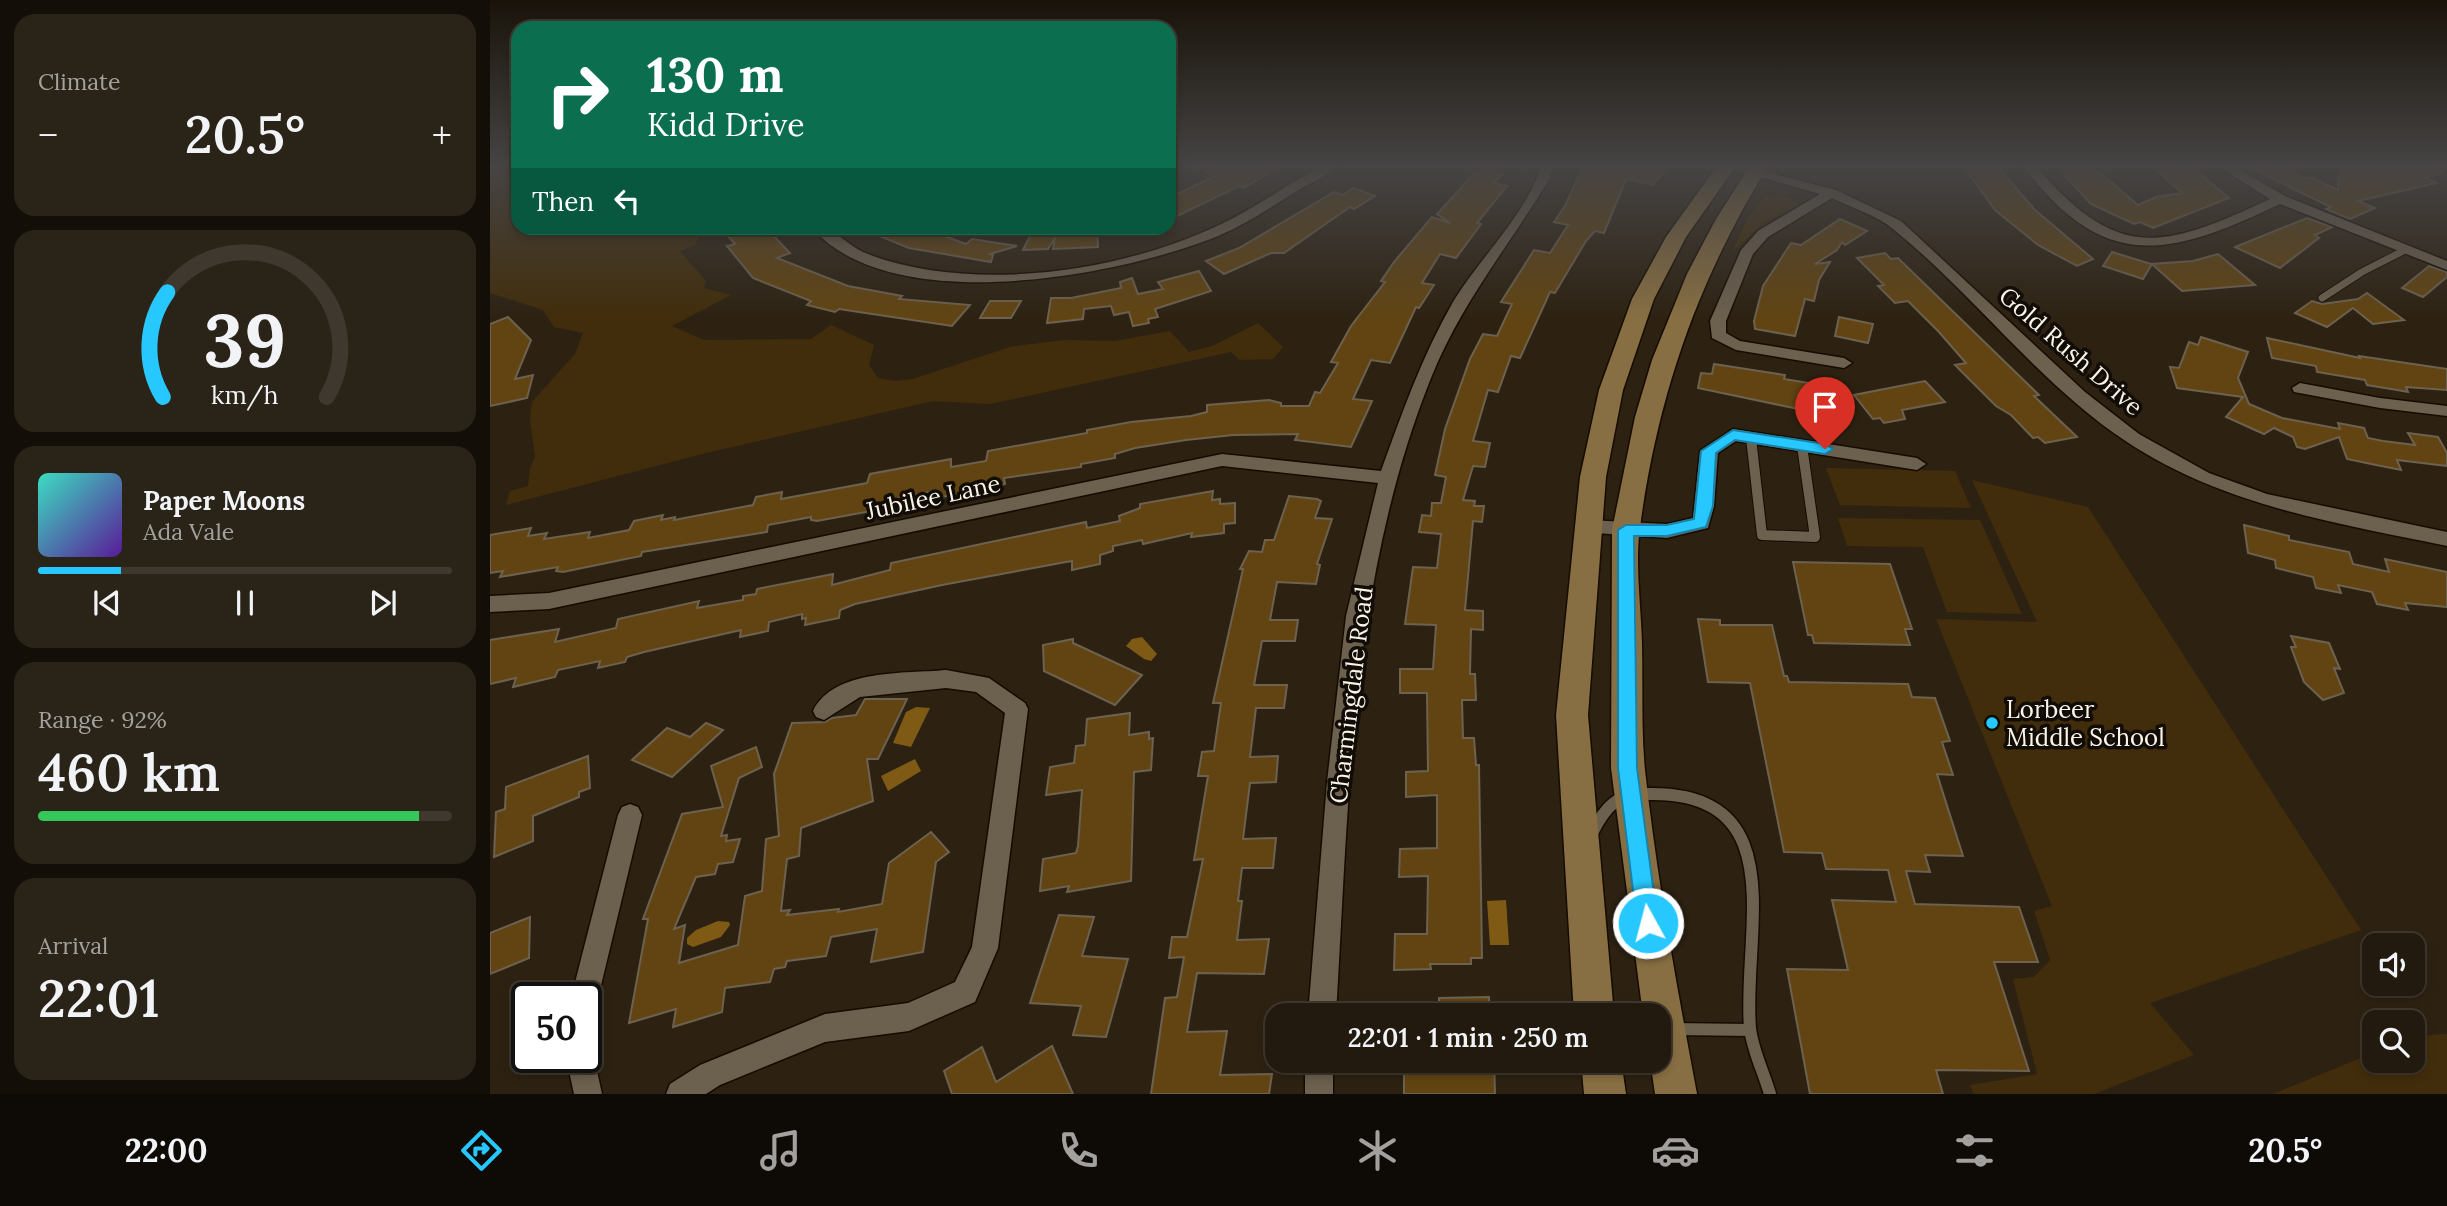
<!DOCTYPE html>
<meta charset="utf-8">
<style>
body{margin:0;font-family:Lora,serif;background:#2a2317;color:#f1f3f6;height:100vh;display:flex;flex-direction:column;font-size:26px;white-space:nowrap}
*{box-sizing:border-box;margin:0}
p{font-size:23px;color:#a2a19e}
.icon{flex:none;width:38px;height:38px;fill:none;stroke:currentColor;stroke-width:2;stroke-linecap:round;stroke-linejoin:round}
.map{position:relative;flex:1;overflow:hidden}
.side{display:flex;flex-direction:column;gap:14px;padding:14px;background:#130e08;width:490px}
.side>*{flex:none}
.guide{position:absolute;left:21px;top:21px;width:665px;height:214px;border-radius:21px;box-shadow:0 4px 10px #0003,0 0 0 2px #3f382e;background:#0b6e4f;color:#fff;overflow:hidden}
.controls{position:absolute;left:1872px;top:933px;display:grid;gap:14px}
.controls a{display:grid;place-items:center;width:63px;height:63px;border-radius:14px;background:#221a0e;box-shadow:0 4px 10px #0003,0 0 0 2px #3f382e;font-size:35px}
.speed{position:absolute;left:21px;top:982px;display:flex;gap:14px;font-size:35px;font-weight:700;text-align:center}
.speed>*{display:grid;place-content:center;width:91px;height:91px;border-radius:50%;background:#221a0e;box-shadow:0 4px 10px #0003,0 0 0 2px #3f382e;line-height:1}
.speed .limit{border:4px solid #111;border-radius:10px;background:#fff;color:#111}
.pin{position:absolute;display:grid;place-items:center;width:60px;height:60px;color:#fff;margin:-72px -30px;border-radius:50% 50% 50% 0;rotate:-45deg;box-shadow:0 0 7px #0007}
.pin .icon{rotate:45deg}
.me{position:absolute;width:77px;margin:-38px;rotate:353deg;stroke-linejoin:round;filter:drop-shadow(0 0 5px #0008)}
.turn{display:flex;align-items:center;gap:24px;height:147px;padding:0 21px;font-size:32px}
.turn .icon{width:91px;height:91px;stroke-width:2.5}
.turn b{display:block;font-size:49px;line-height:60px}
.then{display:flex;align-items:center;height:66px;padding:0 21px;background:#0003;gap:14px;font-size:26px}
.big{font-size:52px;font-weight:600;line-height:1.1}
.side .card{flex:1;display:flex;flex-direction:column;justify-content:center;gap:10px;min-width:0;padding:0 24px;border-radius:21px;background:#2a2317}
.side .dial{align-items:center;gap:0}
.dial svg{height:182px;overflow:visible;fill:none;stroke:#3f382e;stroke-width:7;stroke-linecap:round;text-anchor:middle}
.dial text{fill:#f1f3f6;stroke:none}
.song{display:flex;align-items:center;gap:21px}
.cover{width:84px;height:84px;border-radius:10px;background:linear-gradient(135deg,hsl(170 70% 55%),hsl(270 70% 35%))}
.played{height:7px;border-radius:4px;background:linear-gradient(90deg,#27c8ff 20%,#3f382e 20%)}
.keys{display:flex;justify-content:space-around;direction:ltr}
.heat{display:flex;justify-content:space-between;align-items:center;font-size:38px;direction:ltr}
.charge{height:10px;border-radius:5px;background:linear-gradient(90deg,#34c759 92%,#3f382e 0)}
.trip{position:absolute;left:775px;top:1003px;width:406px;height:70px;border-radius:21px;background:#221a0e;box-shadow:0 4px 10px #0003,0 0 0 2px #3f382e;font-weight:600;line-height:70px;text-align:center}
.tab-bar{display:flex;height:112px;justify-content:space-around;align-items:center;background:#0e0a06;color:#a2a19e}
.tab-bar .icon{width:49px;height:49px}
.tab-bar .on{color:#27c8ff}
.tab-bar b{font-size:32px;color:#f1f3f6}
main{display:flex;flex:1;min-height:0}
.map>svg:first-child{display:block}
.green{fill:#412d0b}
.water{fill:#7f5a15}
.building{fill:#614412;stroke:#6d614f;stroke-width:2}
.lines{fill:none;stroke-linecap:round;stroke-linejoin:round}
.lane-far2-casing{stroke:#150b01;stroke-width:9}
.lane-far1-casing{stroke:#150b01;stroke-width:12}
.lane-casing{stroke:#150b01;stroke-width:15}
.street-casing{stroke:#150b01;stroke-width:3}
.secondary-casing{stroke:#150b01;stroke-width:3}
.lane-far2{stroke:#6c604e;stroke-width:7}
.lane-far1{stroke:#6c604e;stroke-width:10}
.lane{stroke:#6c604e;stroke-width:12}
.street{fill:#6c604e;fill-rule:evenodd}
.secondary{fill:#886f43;fill-rule:evenodd}
.route{fill:#27c8ff;stroke:#1982a6;stroke-width:2}
.poi-dot{fill:#27c8ff;stroke:#110c06;stroke-width:2.5}
.labels{text-anchor:middle;dominant-baseline:central;stroke-width:7;stroke-linejoin:round;paint-order:stroke}
.street-label{font-size:24px;fill:#fbf4e9;stroke:#110c06}
.poi-label{font-size:24px;fill:#fbf4e9;stroke:#110c06;text-anchor:start}
</style>
<main>
<section class="side">
<div class="card"><p>Climate</p>
<div class="heat"><a>−</a><b class="big">20.5°</b><a>+</a></div>
</div>
<div class="card dial"><svg viewBox="0 0 100 80">
<path d="M14 69A42 42 0 1 1 86 69"/>
<path d="M14 69A42 42 0 0 1 16 23" stroke="#27c8ff"/>
<text x="50" y="56" font-size="32" font-weight="700">39</text>
<text x="50" y="72" font-size="11">km/h</text>
</svg></div>
<div class="card">
<div class="song"><i class="cover"></i><div><b>Paper Moons</b><p>Ada Vale</p></div></div>
<div class="played"></div>
<div class="keys"><svg class="icon" aria-label="previous" viewBox="0 0 24 24"><path d="M18 5L8 12l10 7zM5 5v14"/></svg><svg class="icon" aria-label="pause" viewBox="0 0 24 24"><path d="M8 5v14M16 5v14"/></svg><svg class="icon" aria-label="next" viewBox="0 0 24 24"><path d="M6 5l10 7-10 7zM19 5v14"/></svg></div>
</div>
<div class="card"><p>Range · 92%</p><b class="big">460 km</b><div class="charge"></div></div>
<div class="card"><p>Arrival</p><b class="big">22:01</b></div>
</section>
<div class="map">
<svg width="1957" height="1094" viewBox="0 0 1957 1094">
<rect width="100%" height="100%" fill="#2d2212"/>
<g class="green">
<polygon points="3,166 28,166 28,228 209,228 211,233 205,245 190,251 216,281 214,288 241,295 182,326 214,340 321,339 341,325 384,345 379,365 388,378 405,381 423,379 523,346 575,340 625,341 680,331 699,352 722,346 768,323 793,347 783,359 750,360 741,352 500,404 443,401 216,453 16,505 20,491 38,486 40,468 45,457 40,419 42,402 85,354 93,333 64,327 53,310 0,293 0,168"/>
<polygon points="1291,194 1310,204 1273,223 1242,252 1257,219 1275,196"/>
<polygon points="1336,468 1465,471 1481,508 1350,505"/>
<polygon points="1482,480 1598,507 1871,930 1660,1003 1704,1055 1604,1094 1484,1094 1480,1085 1547,1074 1523,979 1544,977 1560,960 1544,911 1562,906 1446,619 1547,622"/>
<polygon points="1348,518 1490,520 1532,614 1457,612 1433,547 1357,546"/>
<polygon points="1957,1034 1957,1094 1783,1094 1885,1052 1885,1060 1923,1060 1923,1036"/>
</g>
<g class="water">
<polygon points="652,637 667,654 661,661 654,659 636,646 642,639"/>
<polygon points="426,707 440,708 421,747 403,743 416,712"/>
<polygon points="425,759 431,771 398,791 391,776"/>
<polygon points="1016,900 1019,945 1000,945 997,901"/>
<polygon points="228,921 239,922 240,925 231,937 203,947 197,944 197,938 206,930"/>
</g>
<g class="building">
<polygon points="703,166 791,166 754,188 749,186 679,220 679,198 725,176"/>
<polygon points="991,166 1006,166 1004,173 1012,175 1004,183 1017,186 987,223 991,224 966,258 950,254 932,283 944,285 929,308 926,307 900,363 881,360 863,399 882,401 861,447 805,440 808,434 743,435 696,440 645,448 625,454 625,458 591,464 591,467 514,478 515,484 447,498 440,497 440,492 399,500 398,508 327,521 321,520 321,517 278,525 277,532 152,552 151,556 73,572 66,571 68,567 10,577 13,571 0,573 0,535 41,528 38,536 57,533 54,539 100,532 98,538 139,530 144,521 173,515 171,520 185,517 184,520 263,505 266,497 292,492 291,499 377,483 380,474 461,459 461,467 496,461 498,451 597,433 597,430 641,422 701,416 717,412 717,405 779,400 791,403 791,406 819,406 825,392 830,393 848,363 841,362 861,326 895,282 891,281 904,262 942,217 960,223 947,214"/>
<polygon points="1093,166 1179,166 1163,185 1136,179 1114,233 1105,231 1096,241 1065,293 1060,292 1030,358 1021,356 1008,392 998,390 983,441 1000,443 995,467 983,466 973,500 985,501 984,506 994,506 992,522 983,521 975,610 993,611 993,630 981,629 980,674 985,674 986,700 972,700 973,738 984,738 986,765 989,765 992,958 981,958 981,964 940,964 941,969 904,970 905,934 937,934 938,876 909,877 910,849 947,848 947,795 916,797 916,772 938,771 937,693 910,693 910,669 943,669 946,625 915,624 923,567 947,568 951,534 929,532 932,515 941,516 942,503 951,503 956,477 945,475 955,429 980,359 993,334 1007,336 1022,304 1011,302 1044,250 1060,253 1078,225 1064,222 1075,206"/>
<polygon points="1566,166 1602,166 1648,205 1666,197 1692,193 1668,172 1703,168 1739,198 1663,228 1650,222 1644,224 1601,204"/>
<polygon points="1756,166 1796,166 1813,179 1820,177 1848,190 1849,166 1953,166 1954,173 1935,177 1947,183 1868,201 1885,208 1860,219 1836,209 1841,207"/>
<polygon points="1509,168 1545,210 1603,259 1587,266 1548,245 1505,210 1476,170"/>
<polygon points="863,188 885,196 864,209 860,207 794,253 781,253 734,274 716,261 749,248 844,192 853,195"/>
<polygon points="1817,218 1842,227 1825,235 1829,238 1790,268 1745,247"/>
<polygon points="1350,219 1377,231 1355,245 1352,242 1347,250 1325,264 1340,262 1329,280 1324,301 1315,299 1305,336 1265,329 1264,321 1273,286 1301,243 1311,245"/>
<polygon points="231,228 276,228 300,253 287,258 358,286 412,296 409,299 480,305 462,326 349,309 345,312 317,305 321,301 263,278 237,246 245,244"/>
<polygon points="370,228 433,228 476,244 482,239 527,246 500,254 503,255 501,262 419,248"/>
<polygon points="591,228 607,228 608,247 563,249 565,238 558,249 533,250 541,234 591,233"/>
<polygon points="1622,252 1661,264 1703,261 1728,254 1765,285 1692,291 1662,264 1653,279 1613,266"/>
<polygon points="1395,253 1401,259 1408,258 1549,395 1544,396 1587,437 1555,443 1548,437 1543,438 1521,415 1506,406 1465,365 1476,363 1449,332 1418,301 1405,303 1388,286 1394,285 1367,258"/>
<polygon points="1939,266 1957,272 1957,277 1933,297 1912,288"/>
<polygon points="709,271 721,291 665,309 668,317 658,319 659,323 643,326 639,312 624,315 621,306 594,309 593,319 557,323 561,298 581,298 631,288 630,282 642,278 648,294 673,289 668,282"/>
<polygon points="1877,293 1914,320 1883,324 1863,308 1837,327 1805,313 1822,301 1832,304 1868,299"/>
<polygon points="500,301 531,301 521,318 490,318"/>
<polygon points="18,317 41,340 25,379 43,375 37,398 0,406 0,324"/>
<polygon points="1349,317 1383,324 1378,343 1345,336"/>
<polygon points="1711,337 1758,352 1748,378 1759,404 1792,418 1850,429 1848,423 1874,428 1878,438 1893,441 1925,445 1918,433 1948,437 1957,453 1957,466 1907,460 1911,470 1886,465 1857,459 1849,437 1815,449 1807,447 1803,437 1784,428 1774,434 1736,417 1753,397 1687,388 1680,367 1689,368 1699,342 1708,345"/>
<polygon points="1777,338 1870,358 1869,356 1957,369 1957,390 1916,387 1918,392 1907,390 1877,385 1875,380 1827,372 1826,366 1782,358"/>
<polygon points="1224,364 1295,375 1294,379 1331,385 1330,393 1338,394 1337,410 1319,406 1318,411 1208,388 1211,373 1222,374"/>
<polygon points="1435,381 1455,402 1412,410 1415,419 1394,423 1390,418 1383,419 1364,395"/>
<polygon points="723,491 722,500 730,499 730,504 745,503 745,523 734,524 734,533 701,537 702,533 653,544 652,540 623,546 623,551 610,555 610,564 582,570 582,561 576,562 452,585 365,604 350,610 349,618 315,625 316,618 312,619 312,614 279,622 278,631 250,637 251,630 154,652 137,657 135,662 108,668 110,661 68,670 65,677 23,687 26,678 0,684 0,640 69,629 65,642 126,628 128,619 209,601 207,608 253,600 253,596 266,594 267,589 343,574 342,585 400,570 401,563 596,522 597,528 630,521 629,516 650,508 650,504"/>
<polygon points="799,496 827,499 831,501 825,518 842,519 827,564 830,565 826,584 787,582 780,620 808,620 805,641 772,641 764,685 797,685 794,708 766,708 760,757 788,756 786,782 760,783 753,839 786,838 783,868 752,868 748,901 752,901 747,940 779,939 774,974 707,973 697,1032 737,1031 730,1075 782,1074 779,1094 661,1094 675,998 687,997 694,957 679,958 682,937 697,937 713,859 704,860 718,776 708,776 712,752 724,751 731,703 723,703 753,569 750,569 759,551 772,552 775,540 784,540"/>
<polygon points="1754,525 1799,536 1799,540 1859,552 1863,564 1899,572 1895,559 1957,572 1957,607 1915,603 1918,610 1887,604 1882,592 1848,585 1851,593 1826,588 1823,577 1786,568 1785,560 1758,553"/>
<polygon points="1303,562 1400,564 1422,629 1415,629 1420,645 1324,643 1322,635 1318,635"/>
<polygon points="1208,619 1230,620 1230,625 1282,625 1294,676 1297,676 1299,682 1418,684 1422,697 1445,698 1460,741 1452,742 1463,775 1447,774 1473,856 1435,855 1440,872 1416,871 1425,904 1529,907 1548,962 1504,962 1539,1071 1446,1070 1453,1094 1320,1094 1297,969 1358,970 1342,900 1406,902 1398,870 1336,869 1332,853 1294,852 1260,683 1218,682"/>
<polygon points="1801,636 1839,643 1850,669 1844,668 1854,693 1833,700 1814,682 1801,647 1806,647"/>
<polygon points="583,639 583,643 652,675 625,705 554,671 553,645"/>
<polygon points="375,699 417,699 388,759 377,759 383,801 311,828 309,856 297,859 291,911 300,910 297,915 349,909 348,912 392,904 399,863 441,832 459,852 446,862 433,952 381,962 387,929 341,937 336,956 297,961 295,967 284,969 280,982 235,988 232,1012 183,1027 186,1009 139,1023 158,919 153,919 192,814 233,807 221,766 266,747 272,767 249,778 231,836 237,835 236,841 250,839 243,862 228,864 225,874 206,877 184,929 195,925 189,963 248,945 255,896 272,891 276,839 289,836 284,774 302,723 335,722 342,718 366,715"/>
<polygon points="640,713 639,735 659,732 659,739 663,738 661,770 644,772 641,881 577,892 579,886 550,891 553,859 586,853 588,846 592,790 556,795 560,767 584,763 586,746 595,745 597,719"/>
<polygon points="216,723 233,730 182,777 142,760 177,728 200,737"/>
<polygon points="98,756 100,788 89,792 89,797 43,816 43,841 4,857 6,812 15,809 16,787"/>
<polygon points="569,915 604,917 592,956 638,959 616,1037 583,1035 591,1006 540,1003"/>
<polygon points="40,917 39,958 0,974 0,933"/>
<polygon points="999,997 1000,1015 949,1015 949,998"/>
<polygon points="562,1046 583,1094 462,1094 454,1071 492,1047 506,1082"/>
<polygon points="914,1060 1004,1060 1005,1094 914,1094"/>
</g>
<g class="lines">
<g class="lane-far2-casing">
<polyline id="lane-far2" points="1832,298 1872,272 1915,250"/>
</g>
<g class="lane-far1-casing">
<polyline id="lane-far1" points="1261,438 1272,535 1325,537 1312,446"/>
</g>
<g class="lane-casing">
<g id="lane">
<path d="M1102 833C1116 806 1126 794 1158 794 1305 791 1252 934 1260 1028 1262 1049 1274 1073 1280 1094"/>
<polyline points="1182,1029 1260,1030"/>
</g>
</g>
<g class="street-casing">
<g id="street">
<path d="M831 166H847C836 177 820 183 807 191 778 209 750 228 718 240 620 277 401 318 322 228 344 226 354 243 373 252 394 261 416 266 439 270 532 284 640 266 725 227 762 210 795 186 831 166Z"/>
<path d="M1051 166H1063L1060 178C1020 244 970 305 941 378 860 579 859 801 846 1015H818L837 782 856 616 888 483 732 466 59 609 0 612V596L59 593 732 454 891 471C912 413 932 356 963 302 987 262 1039 210 1051 166Z"/>
<path d="M1231 166H1253L1346 190 1411 221 1595 392 1649 434 1719 473 1777 494 1957 532V546C1846 523 1734 506 1637 442 1549 384 1485 295 1403 229 1387 215 1361 208 1342 198L1278 237 1263 254 1236 321V333L1250 341 1354 358 1362 363 1354 368 1246 350 1222 338 1220 321 1251 250 1268 231 1330 194Z"/>
<path d="M1533 166H1546C1629 264 1674 248 1780 199L1727 166H1743L1795 196 1957 261V270L1790 204C1681 256 1615 275 1533 166Z"/>
<polygon points="1810,383 1890,398 1957,406 1957,416 1890,408 1804,392 1802,388"/>
<polygon points="1243,429 1427,458 1436,464 1427,470 1246,441 1228,453 1224,506 1218,528 1177,538 1091,532 1089,527 1098,520 1177,524 1203,518 1210,451"/>
<path d="M456 670 499 678 535 703 538 709 508 948 485 1002 419 1031 335 1042 230 1085 216 1094H176L180 1084 210 1065 335 1014 418 1003 465 982 482 947 515 713 486 692 456 688 370 697 334 720 326 717 323 711C344 668 416 674 456 670Z"/>
<polygon points="140,804 148,807 152,815 108,998 104,1008 96,1011 96,998 81,998 128,815 132,807"/>
<polygon points="96,1046 104,1057 112,1094 84,1094 76,1057 96,1057"/>
<rect x="815" y="1060" width="28" height="34"/>
</g>
</g>
<g class="secondary-casing">
<g id="secondary">
<polygon points="1227,166 1246,166 1196,237 1164,299 1133,390 1116,477 1098,715 1124,1015 1084,1015 1066,715 1090,477 1109,390 1142,299 1176,237"/>
<path d="M1260 166H1278C1208 280 1168 394 1150 527 1145 564 1151 606 1152 643 1153 685 1151 729 1155 770 1167 879 1187 987 1207 1094H1165L1160 1060H1169V1015H1153L1121 768 1122 530 1145 417 1162 360 1197 274 1226 219Z"/>
<polygon points="1091,1060 1131,1060 1136,1094 1094,1094"/>
</g>
</g>
<use href="#lane-far2" class="lane-far2"/>
<use href="#lane-far1" class="lane-far1"/>
<use href="#lane" class="lane"/>
<use href="#street" class="street"/>
<use href="#secondary" class="secondary"/>
</g>
<linearGradient id="sky" x2="0" y2="1"><stop stop-color="#19130a"/><stop offset="0.52" stop-color="#464444"/><stop offset="1" stop-color="#464444" stop-opacity="0"/></linearGradient>
<rect width="1957" height="319" fill="url(#sky)"/>
<polygon class="route" points="1243,430 1335,444 1343,449 1335,454 1245,440 1226,453 1223,506 1216,527 1177,536 1144,536 1147,768 1168,923 1165,930 1158,933 1150,930 1147,923 1128,768 1128,530 1136,525 1177,525 1204,519 1211,451"/>
<circle class="poi-dot" cx="1502" cy="723" r="7"/>
<g class="labels">
<g class="street-label">
<text transform="translate(1581 351) rotate(41)">Gold Rush Drive</text>
<text transform="translate(443 497) rotate(-12)">Jubilee Lane</text>
<text transform="translate(861 695) rotate(-83)">Charmingdale Road</text>
</g>
<g class="poi-label">
<text x="1516" y="709">Lorbeer<tspan x="1516" dy="28">Middle School</tspan></text>
</g>
</g>
</svg>
<div class="controls">
<a><svg class="icon" aria-label="sound" viewBox="0 0 24 24"><path d="M4 9h4l5-4v14l-5-4H4zM17 9q2 3 0 6"/></svg></a>
<a><svg class="icon" aria-label="search" viewBox="0 0 24 24"><circle cx="10" cy="10" r="6"/><path d="M15 15l6 6"/></svg></a>
</div>
<div class="speed"><div class="limit">50</div></div>
<div class="pin" style="left:1335px;top:449px;background:#d93025"><svg class="icon" aria-label="arrive" viewBox="0 0 24 24"><path d="M6 21V4h12l-3 4 3 4H6"/></svg></div>
<svg class="me" style="left:1158px;top:923px" viewBox="-20 -20 40 40"><circle r="17" fill="#27c8ff" stroke="#fff" stroke-width="3"/><path d="M0-11L8 9 0 5-8 9z" fill="#fff"/></svg>
<div class="trip">22:01 · 1 min · 250 m</div>
<div class="guide">
<div class="turn"><svg class="icon" aria-label="right" viewBox="0 0 24 24"><path d="M7 20v-9h11M14 6l5 5-5 5"/></svg><div><b>130 m</b>Kidd Drive</div></div>
<div class="then">Then<svg class="icon" aria-label="left" viewBox="0 0 24 24"><path d="M17 20v-9H6M10 6l-5 5 5 5"/></svg></div>
</div>
</div>
</main>
<nav class="tab-bar">
<b>22:00</b>
<svg class="icon on" aria-label="directions" viewBox="0 0 24 24"><path d="M12 3l9 9-9 9-9-9zM9 14v-3h6M13 9l2 2-2 2"/></svg>
<svg class="icon" aria-label="music" viewBox="0 0 24 24"><path d="M9 18V5l10-2v13"/><circle cx="6" cy="18" r="3"/><circle cx="16" cy="16" r="3"/></svg>
<svg class="icon" aria-label="phone" viewBox="0 0 24 24"><path d="M5 4h4l2 5-3 2q2 4 5 5l2-3 5 2v4C11 20 4 13 5 4z"/></svg>
<svg class="icon" aria-label="climate" viewBox="0 0 24 24"><path d="M12 3v18M4 7l16 10M4 17L20 7"/></svg>
<svg class="icon" aria-label="car" viewBox="0 0 24 24"><path d="M5 17H2v-5l4-1 3-4h7l3 4 3 1v5h-3M9 17h6M6 11h13"/><circle cx="7" cy="17" r="2"/><circle cx="17" cy="17" r="2"/></svg>
<svg class="icon" aria-label="filters" viewBox="0 0 24 24"><path d="M4 7h16M4 17h16"/><circle cx="9" cy="7" r="2"/><circle cx="15" cy="17" r="2"/></svg>
<b>20.5°</b>
</nav>
